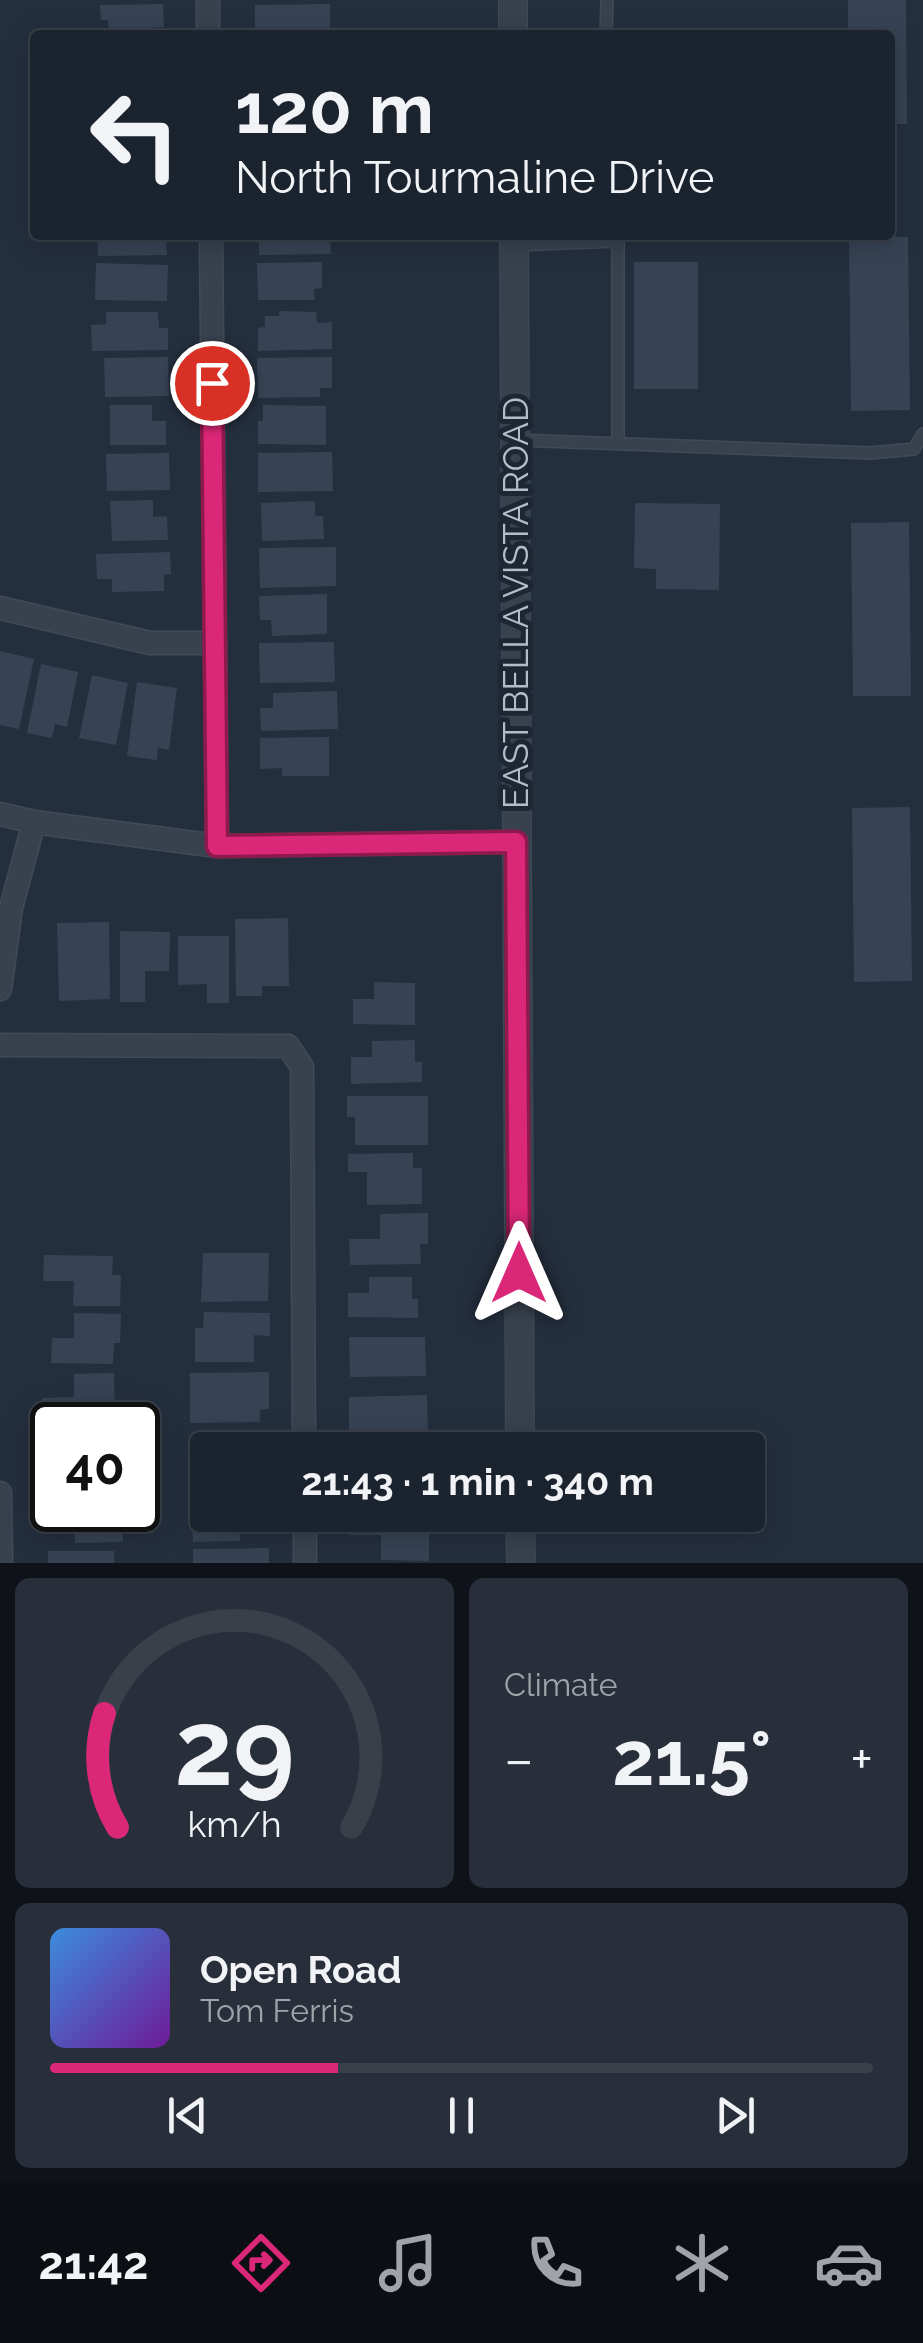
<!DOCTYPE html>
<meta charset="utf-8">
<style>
body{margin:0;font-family:Raleway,sans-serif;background:#282f3a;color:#f1f3f6;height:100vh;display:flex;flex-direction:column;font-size:38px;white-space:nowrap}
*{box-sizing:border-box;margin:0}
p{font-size:32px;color:#a0a4aa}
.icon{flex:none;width:55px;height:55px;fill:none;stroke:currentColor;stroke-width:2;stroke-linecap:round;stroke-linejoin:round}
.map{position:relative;height:1563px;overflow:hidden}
.drawer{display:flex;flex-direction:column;gap:15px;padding:15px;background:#0f1319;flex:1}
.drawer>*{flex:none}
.guide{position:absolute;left:30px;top:30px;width:865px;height:210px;border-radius:10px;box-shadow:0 5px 25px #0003,0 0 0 2px #39404a;background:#1b232e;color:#f1f3f6;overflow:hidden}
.speed{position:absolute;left:30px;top:1402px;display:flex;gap:20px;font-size:50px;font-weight:700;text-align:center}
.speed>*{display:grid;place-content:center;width:130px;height:130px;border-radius:50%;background:#1b232e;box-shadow:0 5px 25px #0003,0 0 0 2px #39404a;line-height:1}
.speed .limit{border:5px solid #111;border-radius:15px;background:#fff;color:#111}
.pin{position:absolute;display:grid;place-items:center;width:85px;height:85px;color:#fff;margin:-42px;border:5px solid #fff;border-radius:50%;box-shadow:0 2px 10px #0007}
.me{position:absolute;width:110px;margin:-55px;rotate:0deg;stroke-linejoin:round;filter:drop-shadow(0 0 8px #0008)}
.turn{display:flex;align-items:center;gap:35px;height:210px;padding:0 40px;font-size:45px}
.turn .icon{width:130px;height:130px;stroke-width:2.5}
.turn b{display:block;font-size:70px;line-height:85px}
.big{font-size:75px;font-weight:700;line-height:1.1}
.drawer .card{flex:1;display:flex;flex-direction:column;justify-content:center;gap:15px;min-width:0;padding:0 35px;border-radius:15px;background:#282f3a}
.drawer .dial{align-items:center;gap:0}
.dial svg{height:260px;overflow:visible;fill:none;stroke:#39404a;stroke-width:7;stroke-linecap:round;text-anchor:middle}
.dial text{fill:#f1f3f6;stroke:none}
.song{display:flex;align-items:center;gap:30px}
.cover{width:120px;height:120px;border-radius:15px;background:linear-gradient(135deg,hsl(210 70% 55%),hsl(280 70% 35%))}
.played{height:10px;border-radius:5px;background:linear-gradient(90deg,#db2777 35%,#39404a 35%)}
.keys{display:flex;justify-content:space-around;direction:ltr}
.heat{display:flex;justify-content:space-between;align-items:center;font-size:55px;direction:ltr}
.drawer .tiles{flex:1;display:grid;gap:15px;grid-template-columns:1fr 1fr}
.card:last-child{grid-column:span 2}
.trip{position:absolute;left:190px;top:1432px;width:575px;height:100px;border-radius:10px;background:#1b232e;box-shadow:0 5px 25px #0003,0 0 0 2px #39404a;font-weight:700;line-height:100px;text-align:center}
.tab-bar{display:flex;height:160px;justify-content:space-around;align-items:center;background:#0b0e12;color:#a0a4aa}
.tab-bar .icon{width:70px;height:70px}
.tab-bar .current{color:#db2777}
.tab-bar b{font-size:45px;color:#f1f3f6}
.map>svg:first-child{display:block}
.building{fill:#364354}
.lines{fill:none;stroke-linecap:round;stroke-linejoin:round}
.service-casing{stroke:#414a57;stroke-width:14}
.minor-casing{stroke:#414a57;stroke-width:25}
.tertiary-casing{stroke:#414a57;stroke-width:30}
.service{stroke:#38414e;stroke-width:11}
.minor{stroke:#38414e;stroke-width:22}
.tertiary{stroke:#38414e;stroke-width:28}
.route-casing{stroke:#8e194d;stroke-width:25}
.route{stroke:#db2777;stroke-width:18}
.labels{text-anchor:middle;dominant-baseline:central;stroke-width:10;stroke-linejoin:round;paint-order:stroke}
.street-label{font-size:35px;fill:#b4bcc9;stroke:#1d2633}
</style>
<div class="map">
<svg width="923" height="1563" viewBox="0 0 923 1563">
<rect width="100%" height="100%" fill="#242f3e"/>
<g class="building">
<polygon points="848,0 906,0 907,124 890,124 890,35 848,35"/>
<polygon points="163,4 164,27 148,28 149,35 109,35 108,20 101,20 100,5"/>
<polygon points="330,4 330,35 255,35 255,5"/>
<polygon points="97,235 166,235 167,255 98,256"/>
<polygon points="259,235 330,235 331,254 259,255"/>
<polygon points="849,237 908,237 910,410 851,411"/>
<polygon points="322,262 322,288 314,289 315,300 258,300 257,263"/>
<rect x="634" y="262" width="64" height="127"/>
<polygon points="96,263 168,265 167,301 95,300"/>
<polygon points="279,311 316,312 317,323 332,322 332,349 258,351 258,328 265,327 265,316 279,316"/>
<polygon points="106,312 158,312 159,328 168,328 168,350 92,351 91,325 106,324"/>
<polygon points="168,357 169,396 105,397 104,358"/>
<polygon points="332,357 332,388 320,388 320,397 258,398 257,358"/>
<polygon points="110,405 152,405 152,421 166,421 166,445 110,445"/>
<polygon points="263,405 326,406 326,445 258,444 258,421 263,421"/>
<polygon points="332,452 333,491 258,492 258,453"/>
<polygon points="169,453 170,490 107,491 106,454"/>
<polygon points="153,500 153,517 167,516 168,540 112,541 110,501"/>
<polygon points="315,501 315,516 323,516 324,539 262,541 261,503"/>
<polygon points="635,503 720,504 719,590 656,589 656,569 634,568"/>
<polygon points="909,522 911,696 853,696 851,523"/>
<polygon points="336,547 336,586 260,588 259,548"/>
<polygon points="170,552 171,574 164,575 164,591 112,592 112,579 97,579 96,554"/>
<polygon points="327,594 327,634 272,636 271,620 260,620 259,596"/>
<polygon points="334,642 335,682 260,683 259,643"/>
<polygon points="0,651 34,659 19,729 0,725"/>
<polygon points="41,664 78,672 67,727 55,724 52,738 27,733"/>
<polygon points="92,675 128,683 116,745 79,738"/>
<polygon points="137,682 177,688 169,750 158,748 157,760 127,756"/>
<polygon points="337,691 338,729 261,731 260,708 273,708 273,693"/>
<polygon points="329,737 329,776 282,776 282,768 260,769 260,738"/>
<polygon points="910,807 912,981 854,982 852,808"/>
<polygon points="288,918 289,986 262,986 262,996 236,996 235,919"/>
<polygon points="109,922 110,999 59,1001 57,923"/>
<polygon points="120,931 170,932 169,971 145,971 145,1002 120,1002"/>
<polygon points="178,936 229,936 229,1003 207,1003 207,984 178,985"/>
<polygon points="374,982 415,983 415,1025 353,1024 353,999 374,999"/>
<polygon points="415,1040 415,1062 422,1062 422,1082 351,1084 351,1057 372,1057 372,1041"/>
<polygon points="347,1096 428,1096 428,1145 355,1145 355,1117 347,1117"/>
<polygon points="413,1153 413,1168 422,1168 422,1204 367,1205 367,1172 348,1172 348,1154"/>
<polygon points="428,1213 428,1244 420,1244 421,1264 350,1265 349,1239 380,1239 380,1214"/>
<polygon points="203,1253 269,1253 268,1301 201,1302"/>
<polygon points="44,1255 113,1256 112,1275 121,1275 120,1306 73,1306 74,1281 43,1281"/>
<polygon points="369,1277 412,1277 412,1299 418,1299 418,1318 348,1317 348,1293 369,1293"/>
<polygon points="204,1312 270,1313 270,1336 254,1335 254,1362 195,1362 195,1328 203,1328"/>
<polygon points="74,1313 121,1314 120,1343 114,1343 113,1364 51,1363 52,1338 74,1338"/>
<polygon points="349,1337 425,1337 426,1376 350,1377"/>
<polygon points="269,1372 269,1409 260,1410 260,1422 190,1423 190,1373"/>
<polygon points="114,1373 115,1422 43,1424 42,1398 74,1397 74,1374"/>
<polygon points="427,1395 428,1435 349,1437 349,1397"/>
<polygon points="269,1431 269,1450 208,1450 208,1482 195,1482 194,1432"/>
<polygon points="42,1434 52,1434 52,1461 43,1462"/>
<polygon points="208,1491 208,1515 239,1515 240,1541 193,1542 192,1512 200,1512 200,1492"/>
<polygon points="44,1492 52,1492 52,1510 123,1512 123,1542 75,1543 74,1517 45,1517"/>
<polygon points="350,1515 421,1515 420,1530 429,1530 429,1561 381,1560 381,1535 350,1535"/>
<polygon points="269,1548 269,1563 193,1563 193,1549"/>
<rect x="48" y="1551" width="66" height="12"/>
</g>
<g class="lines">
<g class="service-casing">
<g id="service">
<polyline points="606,35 607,0"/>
<polyline points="514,245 618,241 618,444"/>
<polyline points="515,440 870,453 914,449 923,434"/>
</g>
</g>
<g class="minor-casing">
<g id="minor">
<polyline points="208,0 208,35"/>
<polyline points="211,235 217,846"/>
<polyline points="0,608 150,643 215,643"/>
<polyline points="0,814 34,822 217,846 516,842"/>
<polyline points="0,989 11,908 34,822"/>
<polyline points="0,1045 288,1046 302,1067 304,1450"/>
<polyline points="0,1493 1,1563"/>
<polyline points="305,1515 305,1563"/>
</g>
</g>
<g class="tertiary-casing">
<g id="tertiary">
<polyline points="513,0 513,35"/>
<polyline points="514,235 520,1450"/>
<polyline points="520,1515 521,1563"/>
</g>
</g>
<use href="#service" class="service"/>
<use href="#minor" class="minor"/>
<use href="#tertiary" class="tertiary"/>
</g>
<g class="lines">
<g class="route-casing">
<polyline id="route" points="212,383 217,846 516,842 519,1273"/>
</g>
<use href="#route" class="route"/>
</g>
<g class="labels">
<g class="street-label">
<text transform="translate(515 603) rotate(-90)">EAST BELLA VISTA ROAD</text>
</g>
</g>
</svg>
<div class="speed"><div class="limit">40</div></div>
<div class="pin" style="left:212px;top:383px;background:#d93025"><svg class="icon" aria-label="arrive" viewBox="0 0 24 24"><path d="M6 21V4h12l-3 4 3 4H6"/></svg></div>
<svg class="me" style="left:519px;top:1273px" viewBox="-20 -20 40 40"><path d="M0-17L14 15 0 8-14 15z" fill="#db2777" stroke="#fff" stroke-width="4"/></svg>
<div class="trip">21:43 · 1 min · 340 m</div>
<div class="guide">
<div class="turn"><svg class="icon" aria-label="left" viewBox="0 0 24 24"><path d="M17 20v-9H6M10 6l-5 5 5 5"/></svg><div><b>120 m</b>North Tourmaline Drive</div></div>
</div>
</div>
<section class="drawer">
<div class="tiles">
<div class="card dial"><svg viewBox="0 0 100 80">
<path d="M14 69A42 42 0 1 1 86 69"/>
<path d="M14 69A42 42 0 0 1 10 34" stroke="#db2777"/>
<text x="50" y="56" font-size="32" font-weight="700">29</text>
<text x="50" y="72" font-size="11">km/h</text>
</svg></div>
<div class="card"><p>Climate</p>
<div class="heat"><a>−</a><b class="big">21.5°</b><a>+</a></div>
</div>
<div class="card">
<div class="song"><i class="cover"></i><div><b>Open Road</b><p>Tom Ferris</p></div></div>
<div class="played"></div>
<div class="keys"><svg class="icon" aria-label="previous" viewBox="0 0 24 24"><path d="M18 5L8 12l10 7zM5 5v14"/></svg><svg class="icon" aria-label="pause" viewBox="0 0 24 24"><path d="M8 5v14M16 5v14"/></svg><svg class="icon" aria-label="next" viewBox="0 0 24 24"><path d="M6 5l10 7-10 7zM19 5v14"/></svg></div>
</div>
</div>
</section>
<nav class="tab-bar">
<b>21:42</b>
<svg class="icon current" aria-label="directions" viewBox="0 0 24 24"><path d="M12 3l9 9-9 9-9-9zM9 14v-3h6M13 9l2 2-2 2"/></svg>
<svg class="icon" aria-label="music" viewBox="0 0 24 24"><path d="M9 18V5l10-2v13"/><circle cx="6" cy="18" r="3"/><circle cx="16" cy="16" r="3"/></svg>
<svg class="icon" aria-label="phone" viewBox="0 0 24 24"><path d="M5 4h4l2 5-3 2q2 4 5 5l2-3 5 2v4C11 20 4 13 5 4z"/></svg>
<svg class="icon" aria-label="climate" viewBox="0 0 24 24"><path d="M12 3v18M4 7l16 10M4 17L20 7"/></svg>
<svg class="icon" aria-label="car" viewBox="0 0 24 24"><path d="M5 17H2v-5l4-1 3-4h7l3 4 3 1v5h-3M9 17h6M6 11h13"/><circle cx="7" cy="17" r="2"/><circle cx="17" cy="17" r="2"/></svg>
</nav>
